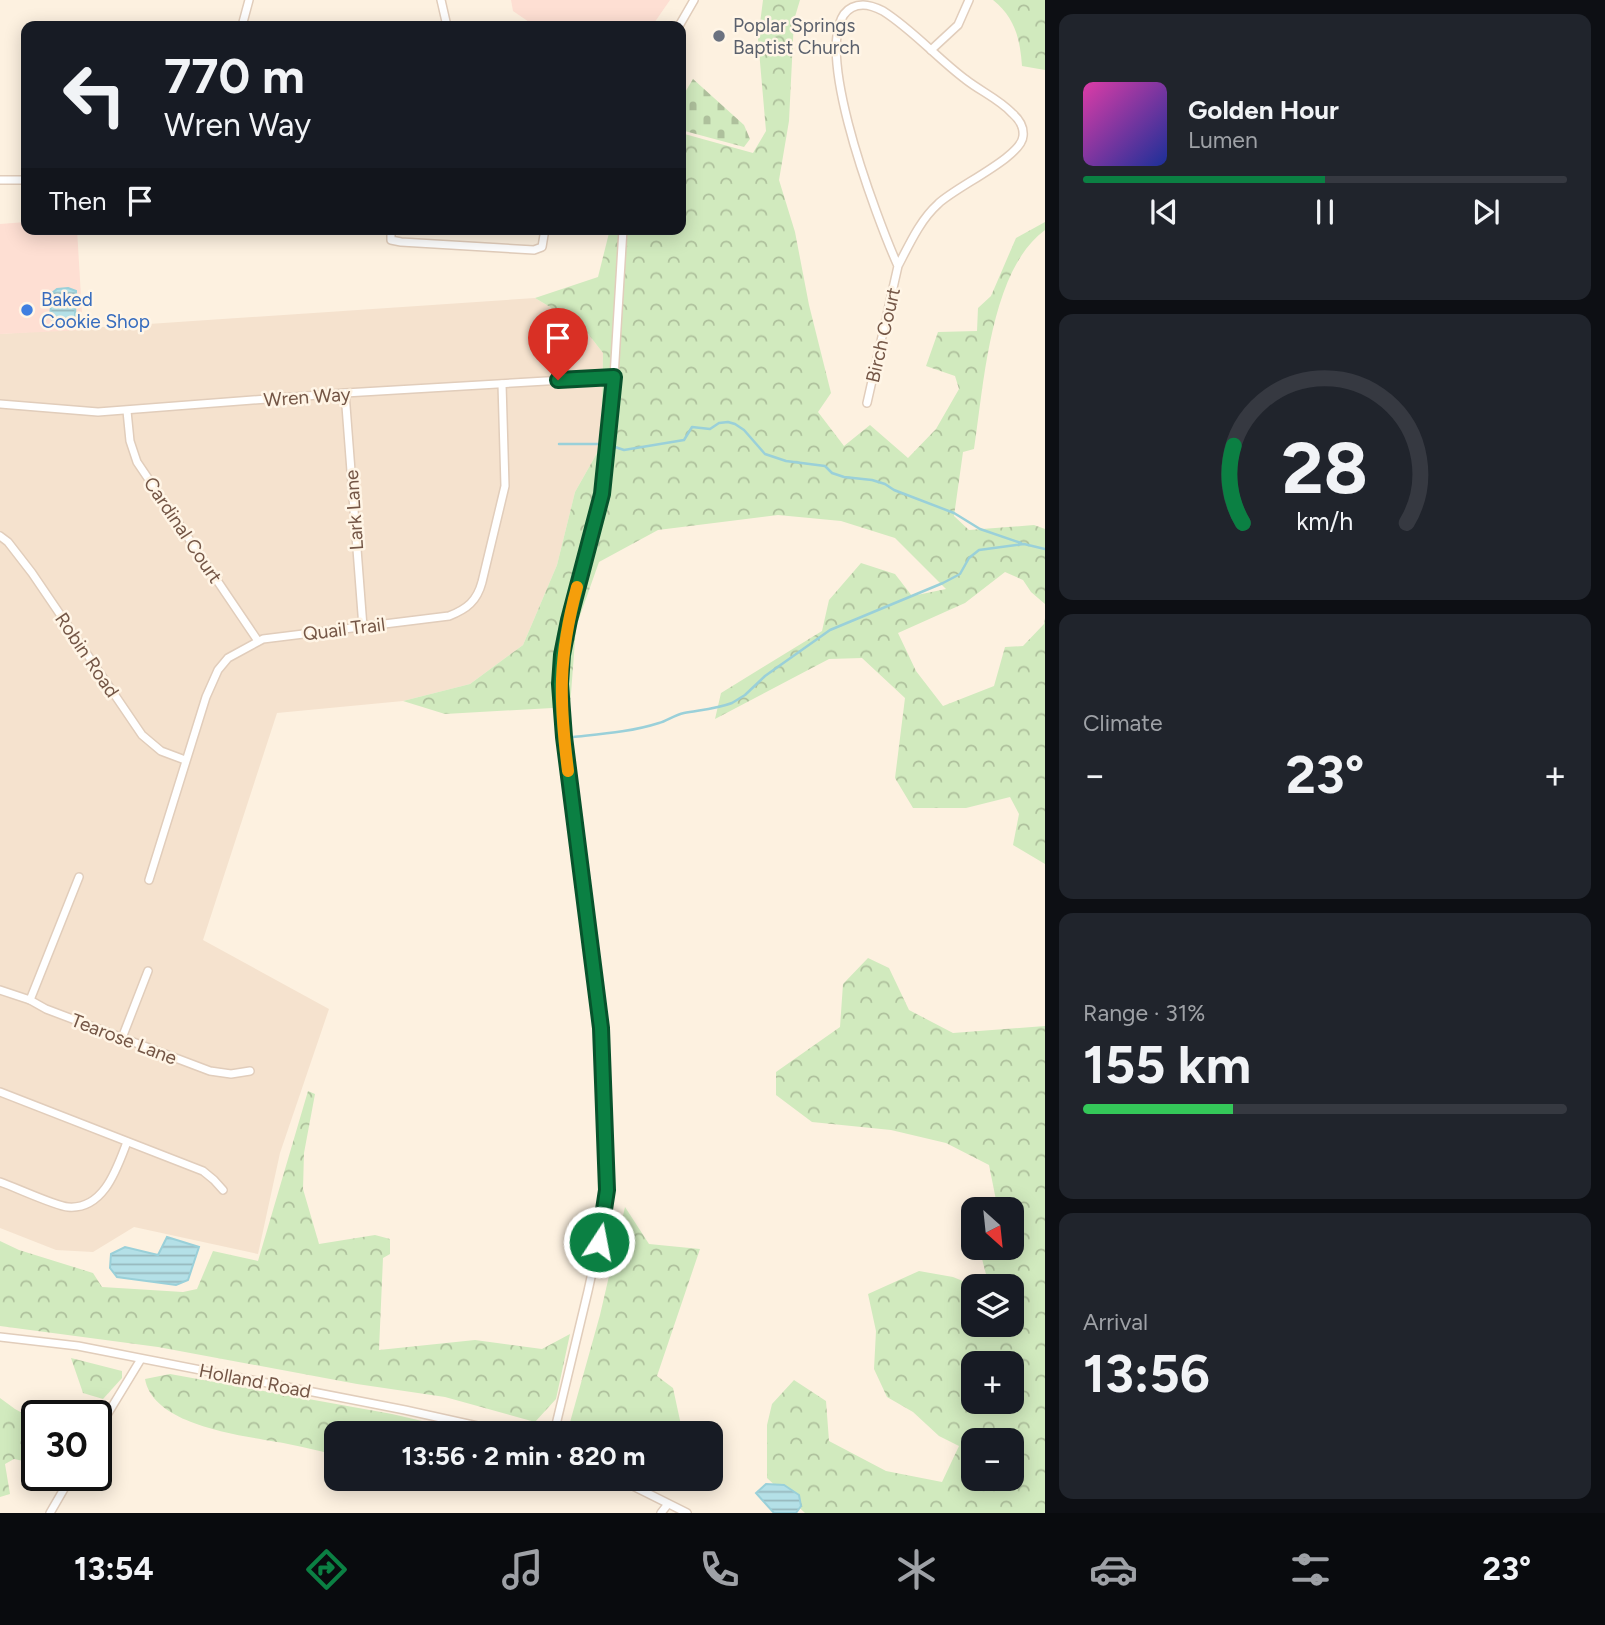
<!DOCTYPE html>
<meta charset="utf-8">
<style>
body{margin:0;font-family:Figtree,sans-serif;background:#20242c;color:#f1f3f6;height:100vh;display:flex;flex-direction:column;font-size:26px;white-space:nowrap}
*{box-sizing:border-box;margin:0}
p{font-size:23px;color:#9ea1a6}
.icon{flex:none;width:38px;height:38px;fill:none;stroke:currentColor;stroke-width:2;stroke-linecap:round;stroke-linejoin:round}
.map{position:relative;flex:1;overflow:hidden}
.details{display:flex;flex-direction:column;gap:14px;padding:14px;background:#0d0f14;width:560px}
.details>*{flex:none}
.guide{position:absolute;left:21px;top:21px;width:665px;height:214px;border-radius:14px;box-shadow:0 4px 18px #0003;background:#171b24;color:#f1f3f6;overflow:hidden}
.needle{width:46px;rotate:153deg}
.tools{position:absolute;left:961px;top:1197px;display:grid;gap:14px}
.tools a{display:grid;place-items:center;width:63px;height:63px;border-radius:14px;background:#171b24;box-shadow:0 4px 18px #0003;font-size:35px}
.speed{position:absolute;left:21px;top:1400px;display:flex;gap:14px;font-size:35px;font-weight:700;text-align:center}
.speed>*{display:grid;place-content:center;width:91px;height:91px;border-radius:50%;background:#171b24;box-shadow:0 4px 18px #0003;line-height:1}
.speed .limit{border:4px solid #111;border-radius:10px;background:#fff;color:#111}
.pin{position:absolute;display:grid;place-items:center;width:60px;height:60px;color:#fff;margin:-72px -30px;border-radius:50% 50% 50% 0;rotate:-45deg;box-shadow:0 0 7px #0007}
.pin .icon{rotate:45deg}
.me{position:absolute;width:77px;margin:-38px;rotate:11deg;stroke-linejoin:round;filter:drop-shadow(0 0 5px #0008)}
.turn{display:flex;align-items:center;gap:24px;height:147px;padding:0 28px;font-size:32px}
.turn .icon{width:91px;height:91px;stroke-width:2.5}
.turn b{display:block;font-size:49px;line-height:60px}
.then{display:flex;align-items:center;height:66px;padding:0 28px;background:#0003;gap:14px;font-size:26px}
.big{font-size:52px;font-weight:700;line-height:1.1}
.details .tile{flex:1;display:flex;flex-direction:column;justify-content:center;gap:10px;min-width:0;padding:0 24px;border-radius:14px;background:#20242c}
.details .dial{align-items:center;gap:0}
.dial svg{height:182px;overflow:visible;fill:none;stroke:#363941;stroke-width:7;stroke-linecap:round;text-anchor:middle}
.dial text{fill:#f1f3f6;stroke:none}
.song{display:flex;align-items:center;gap:21px}
.cover{width:84px;height:84px;border-radius:10px;background:linear-gradient(135deg,hsl(320 70% 55%),hsl(230 70% 35%))}
.played{height:7px;border-radius:4px;background:linear-gradient(90deg,#0b8043 50%,#363941 50%)}
.keys{display:flex;justify-content:space-around;direction:ltr}
.heat{display:flex;justify-content:space-between;align-items:center;font-size:38px;direction:ltr}
.charge{height:10px;border-radius:5px;background:linear-gradient(90deg,#34c759 31%,#363941 0)}
.trip{position:absolute;left:324px;top:1421px;width:399px;height:70px;border-radius:14px;background:#171b24;box-shadow:0 4px 18px #0003;font-weight:700;line-height:70px;text-align:center}
.tab-bar{display:flex;height:112px;justify-content:space-around;align-items:center;background:#090b0e;color:#9ea1a6}
.tab-bar .icon{width:49px;height:49px}
.tab-bar .selected{color:#0b8043}
.tab-bar b{font-size:32px;color:#f1f3f6}
main{display:flex;flex:1;min-height:0}
.map>svg:first-child{display:block}
.residential{fill:#f5e2ce}
.commercial{fill:#fedfd3}
.forest{fill:url(#forest-crowns);fill-rule:evenodd}
.cemetery{fill:url(#cemetery-stones)}
.water{fill:url(#water-rules);stroke:#9ad0d9;stroke-width:2}
.lines{fill:none;stroke-linecap:round;stroke-linejoin:round}
.stream{stroke:#9ad0d9;stroke-width:2.5}
.minor-casing{stroke:#e1cdbb;stroke-width:10}
.minor{stroke:#fff;stroke-width:7}
.route-casing{stroke:#07532c;stroke-width:18}
.route{stroke:#0b8043;stroke-width:12}
.slow{stroke:#f59e0b;stroke-width:12}
.worship-dot{fill:#6b7280;stroke:#fff5e6;stroke-width:2.5}
.shop-dot{fill:#3f7fe0;stroke:#fff5e6;stroke-width:2.5}
.labels{text-anchor:middle;dominant-baseline:central;stroke-width:5;stroke-linejoin:round;paint-order:stroke}
.worship-label{font-size:19px;fill:#5b616d;stroke:#fff5e6;text-anchor:start}
.shop-label{font-size:19px;fill:#366cbe;stroke:#fff5e6;text-anchor:start}
.street-label{font-size:19px;fill:#745646;stroke:#fff5e6}
</style>
<main>
<div class="map">
<svg width="1045" height="1513" viewBox="0 0 1045 1513">
<defs>
<pattern id="forest-crowns" width="20" height="18" patternUnits="userSpaceOnUse" patternTransform="scale(1.75)"><rect width="20" height="18" fill="#d1eabe"/><path d="M2 6a3 3 0 1 1 6 0M12 15a3 3 0 1 1 6 0" fill="none" stroke="#aec09c"/></pattern>
<pattern id="cemetery-stones" width="16" height="16" patternUnits="userSpaceOnUse" patternTransform="scale(1.75)"><rect width="16" height="16" fill="#d1eabe"/><path d="M2 7V4a2 2 0 0 1 4 0v3zM10 15v-3a2 2 0 0 1 4 0v3z" fill="#aec09c"/></pattern>
<pattern id="water-rules" width="6" height="5" patternUnits="userSpaceOnUse" patternTransform="scale(1.75)"><rect width="6" height="5" fill="#b4e0e7"/><path d="M0 2.5h6" fill="none" stroke="#97b8bd"/></pattern>
</defs>
<rect width="100%" height="100%" fill="#fdf1e0"/>
<polygon class="residential" points="535,298 582,326 603,353 601,446 575,492 557,565 523,645 470,684 403,701 277,713 203,940 329,1009 280,1153 258,1254 134,1227 93,1252 56,1250 0,1228 0,334"/>
<g class="commercial">
<polygon points="511,0 670,0 652,26 535,26 513,11"/>
<polygon points="26,222 26,229 77,229 83,330 0,334 0,224"/>
</g>
<g class="forest">
<path d="M763 0H800L794 20 789 121 779 180 795 232 809 305 831 393 818 412 844 446 870 425 908 458 936 429 959 389 955 376 926 366 938 332 977 331 978 308 991 296 1016 238 1045 222V230C990 270 984 385 974 449L963 452 954 516 969 530 1034 525 1045 529V604L1031 592 1023 580 1005 572 965 603 898 633 916 671 943 706 994 686 1005 647 1023 646 1044 624 1045 618V864L1013 845 1019 814 1010 797 966 808H913L895 778 905 698 862 658 829 659 715 719 721 693 822 631 829 600 861 563 895 574 912 596 946 589 895 538 841 521 778 515 658 530 599 562 576 627 570 707 445 714 403 701 470 684 523 645 557 565 575 492 601 446 603 353 582 326 535 298 598 277 610 229H681V133L753 153 766 131 758 39Z"/>
<path d="M993 0H1045V70L1022 66C1020 38 1015 18 993 0Z"/>
<path d="M868 958 889 968 909 1010 953 1033 1045 1026V1513H805L767 1478V1425L772 1404 794 1380 826 1401 829 1441 886 1471 942 1482 959 1446 939 1436 913 1412 887 1397 874 1369 876 1331 868 1294 919 1271 953 1277 975 1286H973V1325H1012V1286H989L980 1251V1248H1012V1209H990L996 1200 989 1165 946 1143 891 1130 812 1122 776 1095V1072L840 1027 843 984ZM973 1363H1012V1402H973ZM973 1440H1012V1479H973Z"/>
<polygon points="308,1091 315,1094 304,1153 303,1189 319,1244 375,1235 390,1239 390,1254 383,1258 379,1350 475,1340 542,1349 570,1334 556,1399 535,1422 445,1397 357,1384 158,1347 0,1326 0,1241 19,1250 93,1273 102,1287 183,1292 197,1289 213,1251 258,1261"/>
<polygon points="625,1207 649,1244 700,1249 657,1376 673,1388 681,1425 677,1433 567,1433 600,1315"/>
<polygon points="71,1358 122,1371 122,1378 103,1399 83,1393"/>
<path d="M170 1374 392 1414 474 1433H336V1455C320 1451 304 1447 288 1444 249 1436 154 1428 145 1379Z"/>
<polygon points="0,1398 15,1409 37,1421 37,1468 33,1463 14,1459 5,1464 10,1494 0,1497"/>
</g>
<polygon class="cemetery" points="693,79 744,125 750,139 744,147 681,130 681,99"/>
<g class="water">
<polygon points="68,288 76,291 75,317 62,326 55,324 50,317 52,293 57,289"/>
<polygon points="167,1237 199,1247 188,1280 176,1285 117,1277 110,1268 111,1254 125,1247 158,1255"/>
<polygon points="766,1484 784,1485 799,1495 801,1506 796,1513 774,1513 756,1493"/>
</g>
<g class="lines">
<g class="stream">
<polyline points="559,444 602,444"/>
<polyline points="615,447 624,450 684,440 692,427 710,429 719,423 728,422 735,424 744,430 765,454 786,461 825,466 832,473 844,477 872,480 885,484 894,490 954,513 980,529 1021,543"/>
<path d="M573 737C601 734 631 732 659 723 667 721 674 715 684 713 700 710 716 709 732 703L745 695 765 676 830 630 943 583 960 574 969 558 979 550 1024 544 1045 549"/>
</g>
<g class="minor-casing">
<g id="minor">
<polyline points="441,0 447,26"/>
<polyline points="242,26 249,0"/>
<polyline points="679,26 694,0"/>
<polyline points="931,50 958,25 969,0"/>
<polyline points="0,180 26,180"/>
<polyline points="391,229 391,240 401,242 534,250 542,247 545,229"/>
<polyline points="345,393 363,627"/>
<path d="M867 403 898 266C909 245 920 220 938 204 955 187 1022 157 1023 136 1024 127 1019 119 1012 113 999 99 980 91 965 79 937 58 913 30 883 11 877 8 870 5 863 5 792 6 883 233 898 266"/>
<polyline points="0,404 98,412 345,393 614,377"/>
<polyline points="127,411 130,441 137,462 258,641"/>
<polyline points="0,536 8,542 32,573 142,735 161,751 185,760"/>
<path d="M149 880 206 697 218 670 228 658 263 639 449 616C467 609 477 601 482 582L505 486 502 384"/>
<polyline points="0,990 30,1000 46,1009 210,1071 231,1074 250,1071"/>
<polyline points="30,1000 79,877"/>
<polyline points="122,1038 148,971"/>
<polyline points="0,1092 203,1171 214,1180 223,1190"/>
<path d="M0 1182C15 1187 55 1206 68 1207 104 1210 117 1168 127 1142"/>
<polyline points="0,1337 78,1346 405,1410 509,1433"/>
<polyline points="96,1433 141,1359"/>
<polyline points="554,1433 588,1291 604,1218 607,1190 601,1028 564,737 560,684 562,655 569,620 602,494 614,377 623,229"/>
<polyline points="619,1479 687,1513"/>
<polyline points="50,1513 72,1475"/>
<polyline points="661,1513 668,1504"/>
</g>
</g>
<use href="#minor" class="minor"/>
</g>
<g class="lines">
<g class="route-casing">
<polyline id="route" points="558,380 614,377 602,494 569,620 562,655 560,684 564,737 601,1028 607,1190 599,1242"/>
</g>
<use href="#route" class="route"/>
<path class="slow" d="M568 771C559 700 558 658 577 587"/>
</g>
<circle class="worship-dot" cx="719" cy="36" r="7"/>
<circle class="shop-dot" cx="27" cy="310" r="7"/>
<g class="labels">
<g class="worship-label">
<text x="733" y="25">Poplar Springs<tspan x="733" dy="22">Baptist Church</tspan></text>
</g>
<g class="shop-label">
<text x="41" y="299">Baked<tspan x="41" dy="22">Cookie Shop</tspan></text>
</g>
<g class="street-label">
<text transform="translate(883 335) rotate(-77)">Birch Court</text>
<text transform="translate(307 397) rotate(-4)">Wren Way</text>
<text transform="translate(354 510) rotate(-94)">Lark Lane</text>
<text transform="translate(183 530) rotate(56)">Cardinal Court</text>
<text transform="translate(344 629) rotate(-7)">Quail Trail</text>
<text transform="translate(87 655) rotate(56)">Robin Road</text>
<text transform="translate(124 1039) rotate(21)">Tearose Lane</text>
<text transform="translate(255 1381) rotate(11)">Holland Road</text>
</g>
</g>
</svg>
<div class="tools">
<a><svg class="needle" viewBox="-14 -14 28 28"><path d="M0-13l5 13h-10z" fill="#e53935"/><path d="M0 13l5-13h-10z" fill="#9ea1a6"/></svg></a>
<a><svg class="icon" aria-label="layers" viewBox="0 0 24 24"><path d="M12 4l9 5-9 5-9-5zM3 14l9 5 9-5"/></svg></a>
<a>+</a>
<a>−</a>
</div>
<div class="speed"><div class="limit">30</div></div>
<div class="pin" style="left:558px;top:380px;background:#d93025"><svg class="icon" aria-label="arrive" viewBox="0 0 24 24"><path d="M6 21V4h12l-3 4 3 4H6"/></svg></div>
<svg class="me" style="left:599px;top:1242px" viewBox="-20 -20 40 40"><circle r="17" fill="#0b8043" stroke="#fff" stroke-width="3"/><path d="M0-11L8 9 0 5-8 9z" fill="#fff"/></svg>
<div class="trip">13:56 · 2 min · 820 m</div>
<div class="guide">
<div class="turn"><svg class="icon" aria-label="left" viewBox="0 0 24 24"><path d="M17 20v-9H6M10 6l-5 5 5 5"/></svg><div><b>770 m</b>Wren Way</div></div>
<div class="then">Then<svg class="icon" aria-label="arrive" viewBox="0 0 24 24"><path d="M6 21V4h12l-3 4 3 4H6"/></svg></div>
</div>
</div>
<section class="details">
<div class="tile">
<div class="song"><i class="cover"></i><div><b>Golden Hour</b><p>Lumen</p></div></div>
<div class="played"></div>
<div class="keys"><svg class="icon" aria-label="previous" viewBox="0 0 24 24"><path d="M18 5L8 12l10 7zM5 5v14"/></svg><svg class="icon" aria-label="pause" viewBox="0 0 24 24"><path d="M8 5v14M16 5v14"/></svg><svg class="icon" aria-label="next" viewBox="0 0 24 24"><path d="M6 5l10 7-10 7zM19 5v14"/></svg></div>
</div>
<div class="tile dial"><svg viewBox="0 0 100 80">
<path d="M14 69A42 42 0 1 1 86 69"/>
<path d="M14 69A42 42 0 0 1 10 35" stroke="#0b8043"/>
<text x="50" y="56" font-size="32" font-weight="700">28</text>
<text x="50" y="72" font-size="11">km/h</text>
</svg></div>
<div class="tile"><p>Climate</p>
<div class="heat"><a>−</a><b class="big">23°</b><a>+</a></div>
</div>
<div class="tile"><p>Range · 31%</p><b class="big">155 km</b><div class="charge"></div></div>
<div class="tile"><p>Arrival</p><b class="big">13:56</b></div>
</section>
</main>
<nav class="tab-bar">
<b>13:54</b>
<svg class="icon selected" aria-label="directions" viewBox="0 0 24 24"><path d="M12 3l9 9-9 9-9-9zM9 14v-3h6M13 9l2 2-2 2"/></svg>
<svg class="icon" aria-label="music" viewBox="0 0 24 24"><path d="M9 18V5l10-2v13"/><circle cx="6" cy="18" r="3"/><circle cx="16" cy="16" r="3"/></svg>
<svg class="icon" aria-label="phone" viewBox="0 0 24 24"><path d="M5 4h4l2 5-3 2q2 4 5 5l2-3 5 2v4C11 20 4 13 5 4z"/></svg>
<svg class="icon" aria-label="climate" viewBox="0 0 24 24"><path d="M12 3v18M4 7l16 10M4 17L20 7"/></svg>
<svg class="icon" aria-label="car" viewBox="0 0 24 24"><path d="M5 17H2v-5l4-1 3-4h7l3 4 3 1v5h-3M9 17h6M6 11h13"/><circle cx="7" cy="17" r="2"/><circle cx="17" cy="17" r="2"/></svg>
<svg class="icon" aria-label="filters" viewBox="0 0 24 24"><path d="M4 7h16M4 17h16"/><circle cx="9" cy="7" r="2"/><circle cx="15" cy="17" r="2"/></svg>
<b>23°</b>
</nav>
